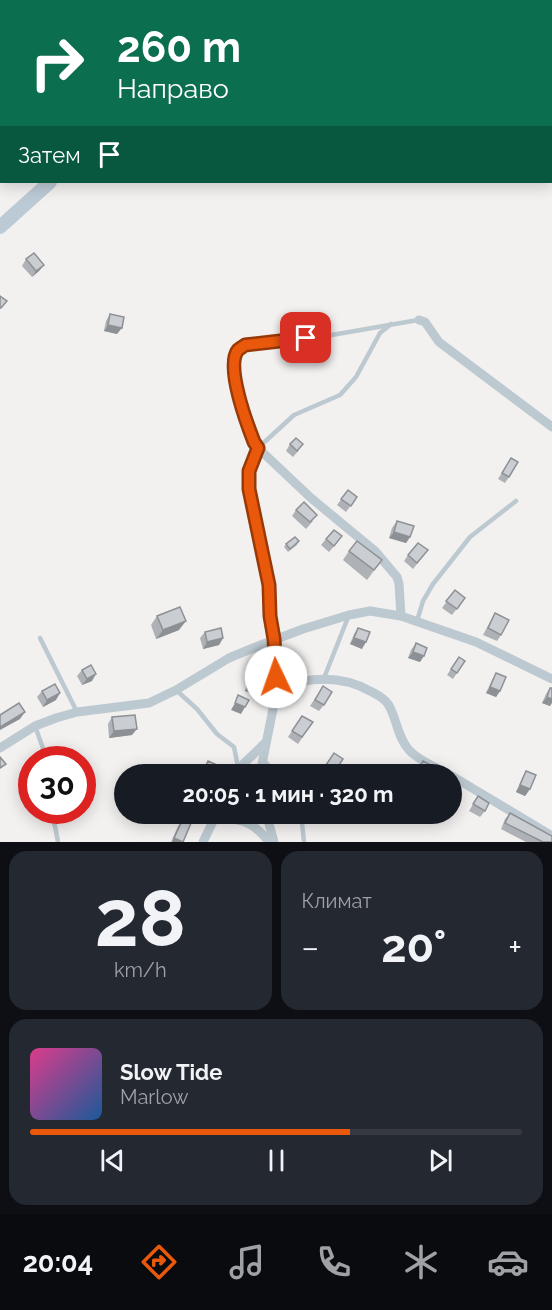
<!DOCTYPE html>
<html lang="ru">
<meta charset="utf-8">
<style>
body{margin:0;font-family:Raleway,sans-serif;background:#242831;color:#f1f3f6;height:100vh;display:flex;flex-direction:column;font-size:22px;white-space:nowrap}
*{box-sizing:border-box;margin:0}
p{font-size:20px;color:#9ea1a6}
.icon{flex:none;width:33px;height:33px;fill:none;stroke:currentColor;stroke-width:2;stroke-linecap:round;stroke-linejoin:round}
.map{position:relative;height:842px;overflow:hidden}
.details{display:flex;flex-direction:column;gap:9px;padding:9px;background:#0d0f14;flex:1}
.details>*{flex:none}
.guide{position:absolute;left:0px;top:0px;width:552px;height:183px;box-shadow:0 3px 15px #0003;background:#0b6e4f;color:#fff;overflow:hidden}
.speed{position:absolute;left:18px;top:746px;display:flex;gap:12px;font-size:30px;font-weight:700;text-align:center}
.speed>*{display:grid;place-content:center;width:78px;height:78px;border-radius:50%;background:#171b24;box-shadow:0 3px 15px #0003;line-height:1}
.speed .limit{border:9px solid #d22;background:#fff;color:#111}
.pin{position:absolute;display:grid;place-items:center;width:51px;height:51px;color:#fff;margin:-26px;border-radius:12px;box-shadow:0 3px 9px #0006}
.me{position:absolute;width:66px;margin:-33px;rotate:357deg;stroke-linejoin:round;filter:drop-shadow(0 0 4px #0008)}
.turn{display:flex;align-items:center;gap:21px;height:126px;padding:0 18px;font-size:27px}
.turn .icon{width:78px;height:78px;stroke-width:2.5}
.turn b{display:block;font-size:42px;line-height:51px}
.then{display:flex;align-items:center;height:57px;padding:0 18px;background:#0003;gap:12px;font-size:22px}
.big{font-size:45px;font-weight:700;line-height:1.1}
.details .tile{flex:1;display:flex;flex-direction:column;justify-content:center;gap:9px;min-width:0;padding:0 21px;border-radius:18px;background:#242831}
.details .dial{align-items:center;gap:0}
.dial b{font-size:78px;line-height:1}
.song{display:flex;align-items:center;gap:18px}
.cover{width:72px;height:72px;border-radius:9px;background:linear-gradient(135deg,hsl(330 70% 55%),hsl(210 70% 35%))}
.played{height:6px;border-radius:3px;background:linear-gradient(90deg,#ea580c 65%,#363941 65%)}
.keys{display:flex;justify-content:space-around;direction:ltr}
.heat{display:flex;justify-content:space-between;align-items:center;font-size:33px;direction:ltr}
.details .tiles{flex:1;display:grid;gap:9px;grid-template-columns:1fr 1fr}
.tile:last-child{grid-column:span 2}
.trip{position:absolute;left:114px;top:764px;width:348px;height:60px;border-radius:30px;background:#171b24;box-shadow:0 3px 15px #0003;font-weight:700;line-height:60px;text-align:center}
.tabs{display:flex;height:96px;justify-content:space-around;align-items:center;background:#090b0e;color:#9ea1a6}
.tabs .icon{width:42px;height:42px}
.tabs .current{color:#ea580c}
.tabs b{font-size:27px;color:#f1f3f6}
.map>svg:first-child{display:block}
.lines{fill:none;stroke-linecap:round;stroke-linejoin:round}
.lane{stroke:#bdc9d0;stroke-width:4.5}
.street{stroke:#bdc9d0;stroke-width:9}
.secondary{stroke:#bccad5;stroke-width:14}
.wall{fill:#aeb1b5}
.shaded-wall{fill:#8d9094}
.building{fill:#caced3;stroke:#8d9094;stroke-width:1.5}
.route-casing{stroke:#983908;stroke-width:15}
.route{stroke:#ea580c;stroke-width:10}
</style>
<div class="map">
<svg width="552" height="842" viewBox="0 0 552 842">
<rect width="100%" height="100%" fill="#f3f0f0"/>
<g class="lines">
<g class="lane">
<polyline points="141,0 143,2"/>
<polyline points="251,0 251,2"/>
<polyline points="315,0 316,2"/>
<polyline points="373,0 373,2"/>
<polyline points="0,8 2,9"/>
<polyline points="326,336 418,320"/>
<polyline points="417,621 423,601 433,584 470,537 516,501"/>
<polyline points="40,638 77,712"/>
<polyline points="274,639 270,616 269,585 249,489 250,471 258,448 294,415 340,395 356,377 380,333 391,324"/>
<polyline points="324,678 349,615"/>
<polyline points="176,690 197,709 217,734 234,747 238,767"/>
<polyline points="35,726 44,751 44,759"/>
<polyline points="264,760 275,774"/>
<polyline points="48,810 55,826 58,842"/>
<polyline points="301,813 304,842"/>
</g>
<g class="street">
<polyline points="291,2 298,0"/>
<polyline points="419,320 425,322 439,342 552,427"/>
<path d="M326 336 245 345C244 346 239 349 238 350 225 367 247 424 254 442L258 448 311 498 375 551 397 577 399 584 401 616"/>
<path d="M277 689C308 677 339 674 370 691 377 695 383 697 388 704 397 718 397 737 409 750 418 760 435 767 448 774"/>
<polyline points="0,748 35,726 56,718 77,712 149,703 176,690 229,658 253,648 303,629 349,615 370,611 401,616 476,642 552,679"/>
<polyline points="233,774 265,743"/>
<polyline points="260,774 277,689 274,639"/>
<polyline points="452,776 552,836"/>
<polyline points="266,813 274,842"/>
<path d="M216 817C241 819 253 821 269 842"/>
<polyline points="203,842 217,813"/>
</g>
<g class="secondary">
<polyline points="183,2 184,0"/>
<polyline points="0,227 50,182"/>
</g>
</g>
<g class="wall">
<polygon points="26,259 44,265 39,271 32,277 22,266"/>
<polygon points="110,314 117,334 104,331 106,321"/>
<polygon points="290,444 299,450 293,457 286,451"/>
<polygon points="511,458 509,477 505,483 498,479"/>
<polygon points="348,490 357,497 346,512 337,505"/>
<polygon points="296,510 313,521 306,529 292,516"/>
<polygon points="397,521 410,537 406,543 389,538 392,528"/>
<polygon points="326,539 337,543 329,552 321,545"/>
<polygon points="299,541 297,545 288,552 284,547 286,544"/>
<polygon points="428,550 413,569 404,561 408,555"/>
<polygon points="349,551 382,560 367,580 343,560"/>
<polygon points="455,590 465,598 452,615 442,608"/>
<polygon points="495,613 501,635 497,641 483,635 491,620"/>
<polygon points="157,616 179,630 156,639 151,625"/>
<polygon points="358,628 362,649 350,644 354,634"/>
<polygon points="205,632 223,638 219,645 203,649 200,638"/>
<polygon points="416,643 420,662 408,658 411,650"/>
<polygon points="260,653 265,668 257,669 255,659"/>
<polygon points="459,657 465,661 453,679 447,675"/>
<polygon points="82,670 92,681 82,685 77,676"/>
<polygon points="253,673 258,686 253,693 245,691 248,680"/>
<polygon points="496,673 500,691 496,697 486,693 492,680"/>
<polygon points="323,686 324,705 319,711 310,706"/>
<polygon points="550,688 550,706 542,703 546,694"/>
<polygon points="42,691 56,700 43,707 37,697"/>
<polygon points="302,716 313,722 298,744 288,737"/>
<polygon points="112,717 132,735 109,738 108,724"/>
<polygon points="334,753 343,759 333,774 325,774 321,771"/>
<polygon points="423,761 430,774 415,774 418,767"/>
<polygon points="526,771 530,789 525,796 516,792 522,778"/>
<polygon points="478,796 485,811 480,817 469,811"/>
<polygon points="510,813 552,842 526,842 501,829 505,819"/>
<polygon points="183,819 183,842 171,842 178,826"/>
</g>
<g class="shaded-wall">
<polygon points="44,265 39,271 32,277 36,271"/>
<polygon points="108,325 122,328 117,334 104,331"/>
<polygon points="394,532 410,537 406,543 389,538"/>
<polygon points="186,621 179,630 156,639 163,630"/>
<polygon points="223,638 219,645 203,649 207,642"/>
<polygon points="354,638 366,642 362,649 350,644"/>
<polygon points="413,652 424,656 420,662 408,658"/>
<polygon points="269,661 265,668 257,669 262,663"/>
<polygon points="96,674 92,681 82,685 87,679"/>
<polygon points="250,684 258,686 253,693 245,691"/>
<polygon points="490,687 500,691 496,697 486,693"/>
<polygon points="60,693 56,700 43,707 47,700"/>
<polygon points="547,697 552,699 552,703 550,706 542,703"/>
<polygon points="235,703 245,707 241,714 231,710"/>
<polygon points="25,712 20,719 0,730 0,727"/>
<polygon points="137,729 132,735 109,738 114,731"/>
<polygon points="520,785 530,789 525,796 516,792"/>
<polygon points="174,838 183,842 172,842"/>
</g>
<g class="building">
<polygon points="0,90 2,91 2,99 0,102"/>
<polygon points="34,253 44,265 36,271 26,259"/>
<polygon points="0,296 7,301 1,308 0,308"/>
<polygon points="110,314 124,317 122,328 108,325"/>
<polygon points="296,438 303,444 297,451 290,444"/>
<polygon points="511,458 518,462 509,477 502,473"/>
<polygon points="348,490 357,497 351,506 341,499"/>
<polygon points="304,502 317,515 310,522 296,510"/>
<polygon points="397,521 414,526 410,537 394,532"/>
<polygon points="334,530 342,536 334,546 326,539"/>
<polygon points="295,537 299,541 290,549 286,544"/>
<polygon points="357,541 382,560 374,570 349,551"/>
<polygon points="418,543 428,550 417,563 408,555"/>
<polygon points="455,590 465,598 457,609 446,601"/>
<polygon points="180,607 186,621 163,630 157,616"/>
<polygon points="495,613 509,620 501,635 488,628"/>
<polygon points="221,628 223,638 207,642 205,632"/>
<polygon points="358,628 370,632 366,642 354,638"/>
<polygon points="416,643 427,648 424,656 413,652"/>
<polygon points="268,652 269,661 262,663 260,653"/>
<polygon points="459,657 465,661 457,673 451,669"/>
<polygon points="91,665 96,674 87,679 82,670"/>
<polygon points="253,673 261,675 258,686 250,684"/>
<polygon points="496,673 506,677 500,691 490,687"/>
<polygon points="55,684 60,693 47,700 42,691"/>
<polygon points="323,686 332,692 324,705 315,700"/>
<polygon points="550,688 552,688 552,699 547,697"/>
<polygon points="238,695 249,700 245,707 235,703"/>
<polygon points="19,703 25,712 0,727 0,715"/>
<polygon points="135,715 137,729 114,731 112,717"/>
<polygon points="302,716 313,722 302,737 292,731"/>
<polygon points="334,753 343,759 335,771 326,765"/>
<polygon points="0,757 6,764 0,768"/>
<polygon points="208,761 217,765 213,774 202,774"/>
<polygon points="423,761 434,767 430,774 424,774 417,771"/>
<polygon points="526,771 536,775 530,789 520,785"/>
<polygon points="452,780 458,784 453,792 452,791"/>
<polygon points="478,796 489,803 485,811 473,804"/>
<polygon points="510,813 552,836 552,842 543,842 505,823"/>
<polygon points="183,819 191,823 183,842 174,838"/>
</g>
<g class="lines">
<g class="route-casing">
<path id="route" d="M276 677 274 639 270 616 269 585 249 489V471L258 448 254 442C247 424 225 366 238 350 239 349 244 346 245 345L306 338"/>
</g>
<use href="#route" class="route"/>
</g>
</svg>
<div class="speed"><div class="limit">30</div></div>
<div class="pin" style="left:306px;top:338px;background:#d93025"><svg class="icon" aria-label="arrive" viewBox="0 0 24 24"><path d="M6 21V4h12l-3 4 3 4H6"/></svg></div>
<svg class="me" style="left:276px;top:677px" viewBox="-20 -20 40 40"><circle r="19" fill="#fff"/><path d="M0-13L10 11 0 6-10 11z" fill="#ea580c"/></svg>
<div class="trip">20:05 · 1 мин · 320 m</div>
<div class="guide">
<div class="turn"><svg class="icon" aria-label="right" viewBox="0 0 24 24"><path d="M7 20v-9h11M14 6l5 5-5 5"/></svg><div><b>260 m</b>Направо</div></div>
<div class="then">Затем<svg class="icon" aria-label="arrive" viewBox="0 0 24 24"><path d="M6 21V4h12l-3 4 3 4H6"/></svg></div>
</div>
</div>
<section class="details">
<div class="tiles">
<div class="tile dial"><b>28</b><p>km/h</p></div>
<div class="tile"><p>Климат</p>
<div class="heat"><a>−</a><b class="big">20°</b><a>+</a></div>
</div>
<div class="tile">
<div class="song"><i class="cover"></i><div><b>Slow Tide</b><p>Marlow</p></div></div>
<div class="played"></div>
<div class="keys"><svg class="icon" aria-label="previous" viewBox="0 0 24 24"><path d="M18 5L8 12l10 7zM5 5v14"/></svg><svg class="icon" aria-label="pause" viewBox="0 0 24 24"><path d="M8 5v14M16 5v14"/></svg><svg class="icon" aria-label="next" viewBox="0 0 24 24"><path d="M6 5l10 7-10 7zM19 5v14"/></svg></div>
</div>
</div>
</section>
<nav class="tabs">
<b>20:04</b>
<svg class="icon current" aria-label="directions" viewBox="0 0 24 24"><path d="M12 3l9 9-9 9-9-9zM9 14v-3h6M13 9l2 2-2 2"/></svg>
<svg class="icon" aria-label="music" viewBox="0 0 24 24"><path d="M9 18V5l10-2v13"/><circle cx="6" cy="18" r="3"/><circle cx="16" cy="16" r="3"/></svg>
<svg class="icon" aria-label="phone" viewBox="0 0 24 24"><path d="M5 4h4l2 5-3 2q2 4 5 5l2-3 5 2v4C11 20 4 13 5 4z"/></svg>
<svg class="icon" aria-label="climate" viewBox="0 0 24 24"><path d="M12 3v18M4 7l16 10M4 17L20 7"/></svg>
<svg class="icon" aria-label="car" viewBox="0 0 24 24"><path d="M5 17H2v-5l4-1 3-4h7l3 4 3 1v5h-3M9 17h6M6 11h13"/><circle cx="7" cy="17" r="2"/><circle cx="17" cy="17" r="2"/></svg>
</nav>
